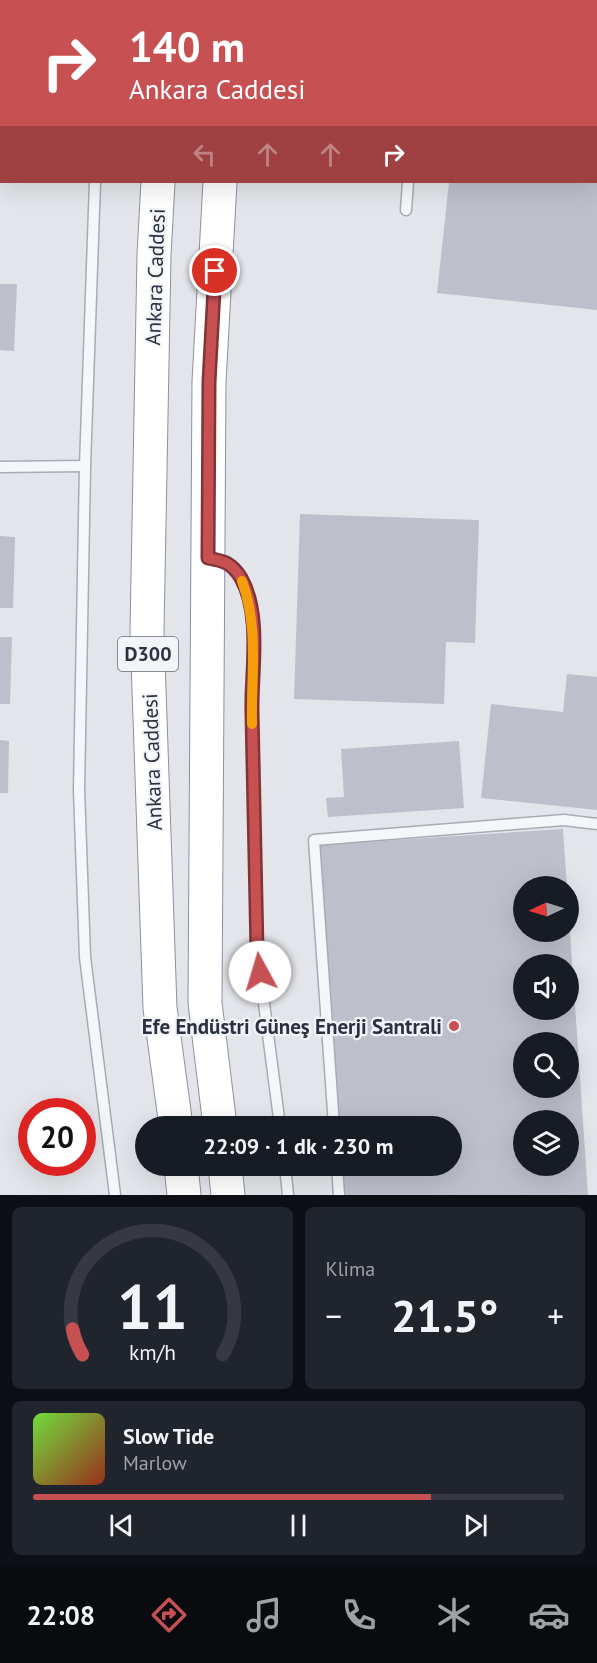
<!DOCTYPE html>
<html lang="tr">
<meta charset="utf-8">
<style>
body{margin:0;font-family:"PT Sans",sans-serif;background:#20242c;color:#f1f3f6;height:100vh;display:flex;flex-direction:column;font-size:22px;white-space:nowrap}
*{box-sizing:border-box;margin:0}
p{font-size:20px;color:#9ea1a6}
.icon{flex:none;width:33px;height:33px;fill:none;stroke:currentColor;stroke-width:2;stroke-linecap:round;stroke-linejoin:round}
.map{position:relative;height:1195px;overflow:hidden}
.panel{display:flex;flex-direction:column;gap:12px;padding:12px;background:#0d0f14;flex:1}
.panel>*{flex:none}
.guide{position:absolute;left:0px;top:0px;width:597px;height:183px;box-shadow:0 6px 24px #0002;background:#c75053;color:#fff;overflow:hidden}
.needle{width:39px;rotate:266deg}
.controls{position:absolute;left:513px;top:876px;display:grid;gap:12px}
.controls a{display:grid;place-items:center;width:66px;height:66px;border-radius:50%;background:#171b24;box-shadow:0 6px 24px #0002;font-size:30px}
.speed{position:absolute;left:18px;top:1098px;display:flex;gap:12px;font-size:30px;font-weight:700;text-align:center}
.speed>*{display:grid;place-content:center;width:78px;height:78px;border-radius:50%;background:#171b24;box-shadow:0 6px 24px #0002;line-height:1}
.speed .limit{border:9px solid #d22;background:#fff;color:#111}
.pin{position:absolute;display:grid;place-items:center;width:51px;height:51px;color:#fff;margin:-26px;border:3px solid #fff;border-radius:50%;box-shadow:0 2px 6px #0007}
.me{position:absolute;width:66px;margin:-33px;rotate:354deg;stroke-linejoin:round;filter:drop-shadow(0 0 4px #0008)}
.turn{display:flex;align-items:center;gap:21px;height:126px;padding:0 30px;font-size:27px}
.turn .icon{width:78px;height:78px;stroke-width:2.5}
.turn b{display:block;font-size:42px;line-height:51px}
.lanes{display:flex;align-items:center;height:57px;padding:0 30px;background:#0003;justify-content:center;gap:30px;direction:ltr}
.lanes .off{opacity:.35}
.big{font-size:45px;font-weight:800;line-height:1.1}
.panel .widget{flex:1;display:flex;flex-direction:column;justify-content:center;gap:9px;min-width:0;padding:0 21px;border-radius:9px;background:#20242c}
.panel .dial{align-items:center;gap:0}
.dial svg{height:156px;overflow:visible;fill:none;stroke:#363941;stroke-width:7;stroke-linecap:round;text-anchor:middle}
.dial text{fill:#f1f3f6;stroke:none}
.song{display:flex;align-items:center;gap:18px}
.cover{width:72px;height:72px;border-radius:9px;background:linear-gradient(135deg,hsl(100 70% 55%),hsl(10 70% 35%))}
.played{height:6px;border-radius:3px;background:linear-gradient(90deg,#c75053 75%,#363941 75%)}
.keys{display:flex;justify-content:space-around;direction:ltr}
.heat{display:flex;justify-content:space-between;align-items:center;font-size:33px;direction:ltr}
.panel .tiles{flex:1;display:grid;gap:12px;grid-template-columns:1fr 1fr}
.widget:last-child{grid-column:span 2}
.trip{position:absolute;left:135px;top:1116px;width:327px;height:60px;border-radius:30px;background:#171b24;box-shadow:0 6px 24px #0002;font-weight:800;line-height:60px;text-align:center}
.dock{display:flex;height:96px;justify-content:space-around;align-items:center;background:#090b0e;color:#9ea1a6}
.dock .icon{width:42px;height:42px}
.dock .current{color:#c75053}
.dock b{font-size:27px;color:#f1f3f6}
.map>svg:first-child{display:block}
.building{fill:#bdc0ca;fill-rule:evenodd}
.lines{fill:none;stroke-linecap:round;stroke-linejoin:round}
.service-casing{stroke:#a8abb4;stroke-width:13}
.trunk-casing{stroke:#8b91a0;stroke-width:35}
.service{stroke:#f5f6f9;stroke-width:10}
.trunk{stroke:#fff;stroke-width:33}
.route-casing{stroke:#813436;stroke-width:15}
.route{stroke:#c75053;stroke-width:10}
.slow{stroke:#f59e0b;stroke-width:10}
.poi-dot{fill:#c75053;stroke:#f2f4f8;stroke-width:2}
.labels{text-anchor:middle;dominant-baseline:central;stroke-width:4.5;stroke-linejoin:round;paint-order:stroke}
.shield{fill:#f2f4f8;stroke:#676c78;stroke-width:1.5}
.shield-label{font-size:20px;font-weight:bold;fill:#2c3141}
.street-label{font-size:21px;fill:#2c3141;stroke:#f2f4f8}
.poi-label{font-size:21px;font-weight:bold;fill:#2c3141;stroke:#f2f4f8;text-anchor:end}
</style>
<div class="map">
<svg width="597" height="1195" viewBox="0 0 597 1195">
<rect width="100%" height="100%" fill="#e3e5ea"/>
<g class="building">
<polygon points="449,182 597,182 597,310 437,293"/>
<polygon points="0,284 17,284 14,351 0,350"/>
<polygon points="300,514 479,520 475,643 446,642 444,704 294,699"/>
<polygon points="0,536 15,537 13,608 0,608"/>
<polygon points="0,637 12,637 10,704 0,704"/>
<polygon points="567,674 597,677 597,810 481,798 491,704 563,712"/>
<polygon points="0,740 9,741 8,793 0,793"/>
<polygon points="459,741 464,808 328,817 326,798 344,797 341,749"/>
<path d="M563 829 567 886H524V932H570L588 1195H343L341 1166H452V1126H338L320 845ZM524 964H568V1010H524ZM524 1042H568V1088H524ZM524 1120H568V1166H524Z"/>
</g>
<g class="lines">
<g class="service-casing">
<g id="service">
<polyline points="244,0 261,2"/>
<polyline points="103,2 103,0"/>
<polyline points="317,2 317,0"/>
<polyline points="0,11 2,11"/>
<polyline points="596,31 597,31"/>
<polyline points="95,182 85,466 79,790 85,957 115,1195"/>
<polyline points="406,210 408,182"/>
<polyline points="0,467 85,466"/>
<polyline points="210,558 227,562 241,578 250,602 254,641 251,692 257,950 280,1126"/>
<polyline points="334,1126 314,840 564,820 597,824"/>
<polyline points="285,1166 288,1195"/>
<polyline points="337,1166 339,1195"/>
</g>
</g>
<g class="trunk-casing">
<g id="trunk">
<polyline points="169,2 169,0"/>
<polyline points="229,2 229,0"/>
<polyline points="158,182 154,255 147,631 160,1008 176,1126"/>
<polyline points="220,182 209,382 205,1003 220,1126"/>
<polyline points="181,1166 184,1195"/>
<polyline points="225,1166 228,1195"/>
</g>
</g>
<use href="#service" class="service"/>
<use href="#trunk" class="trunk"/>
</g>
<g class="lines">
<g class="route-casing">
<path id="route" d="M215 271 209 382 208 558C224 561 232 563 241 578 262 615 251 672 252 713 253 792 255 871 257 950L260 972"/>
</g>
<use href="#route" class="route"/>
<path class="slow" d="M242 581C259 627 251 676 252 724"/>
</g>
<circle class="poi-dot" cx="454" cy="1026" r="6"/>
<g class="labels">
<rect class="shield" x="118" y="637" width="60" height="34" rx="4.5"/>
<g class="shield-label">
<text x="148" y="654">D300</text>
</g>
<g class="street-label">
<text transform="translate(155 277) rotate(-88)">Ankara Caddesi</text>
<text transform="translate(152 762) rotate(-92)">Ankara Caddesi</text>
</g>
<g class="poi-label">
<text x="442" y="1026">Efe Endüstri Güneş Enerji Santrali</text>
</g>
</g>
</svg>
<div class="controls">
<a><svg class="needle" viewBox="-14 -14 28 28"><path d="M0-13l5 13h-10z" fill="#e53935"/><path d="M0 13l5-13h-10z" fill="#9ea1a6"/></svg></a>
<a><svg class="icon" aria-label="sound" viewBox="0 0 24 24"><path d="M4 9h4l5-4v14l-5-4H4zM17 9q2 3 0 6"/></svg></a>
<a><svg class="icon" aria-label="search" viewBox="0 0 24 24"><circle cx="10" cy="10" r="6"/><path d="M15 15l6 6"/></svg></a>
<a><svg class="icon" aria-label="layers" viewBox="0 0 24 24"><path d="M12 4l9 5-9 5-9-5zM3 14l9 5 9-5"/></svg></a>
</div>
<div class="speed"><div class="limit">20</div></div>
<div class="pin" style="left:215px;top:271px;background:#d93025"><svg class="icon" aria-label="arrive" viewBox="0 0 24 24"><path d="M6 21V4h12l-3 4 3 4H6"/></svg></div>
<svg class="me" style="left:260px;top:972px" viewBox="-20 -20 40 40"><circle r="19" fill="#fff"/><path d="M0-13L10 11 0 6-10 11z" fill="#c75053"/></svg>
<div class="trip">22:09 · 1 dk · 230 m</div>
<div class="guide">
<div class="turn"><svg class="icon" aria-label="right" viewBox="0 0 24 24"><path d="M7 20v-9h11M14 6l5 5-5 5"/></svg><div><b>140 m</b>Ankara Caddesi</div></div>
<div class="lanes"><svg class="icon off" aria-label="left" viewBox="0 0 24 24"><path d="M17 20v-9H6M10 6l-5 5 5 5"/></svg><svg class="icon off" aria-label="ahead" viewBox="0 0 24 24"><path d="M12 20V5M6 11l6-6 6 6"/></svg><svg class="icon off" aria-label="ahead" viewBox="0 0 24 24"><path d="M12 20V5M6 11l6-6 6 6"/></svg><svg class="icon" aria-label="right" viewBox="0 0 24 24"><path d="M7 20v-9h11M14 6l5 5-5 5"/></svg></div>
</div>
</div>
<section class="panel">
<div class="tiles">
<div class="widget dial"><svg viewBox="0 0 100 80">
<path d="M14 69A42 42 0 1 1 86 69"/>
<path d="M14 69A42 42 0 0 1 9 56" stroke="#c75053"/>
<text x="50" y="56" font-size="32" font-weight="700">11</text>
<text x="50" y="72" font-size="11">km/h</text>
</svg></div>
<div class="widget"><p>Klima</p>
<div class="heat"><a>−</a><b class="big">21.5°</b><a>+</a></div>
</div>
<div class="widget">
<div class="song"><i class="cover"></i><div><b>Slow Tide</b><p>Marlow</p></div></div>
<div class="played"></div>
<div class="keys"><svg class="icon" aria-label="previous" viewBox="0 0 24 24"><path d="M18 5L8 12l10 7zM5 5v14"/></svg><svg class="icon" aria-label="pause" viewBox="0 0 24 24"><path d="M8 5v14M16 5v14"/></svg><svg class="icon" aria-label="next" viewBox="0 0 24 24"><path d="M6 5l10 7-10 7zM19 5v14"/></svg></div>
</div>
</div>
</section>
<nav class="dock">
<b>22:08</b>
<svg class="icon current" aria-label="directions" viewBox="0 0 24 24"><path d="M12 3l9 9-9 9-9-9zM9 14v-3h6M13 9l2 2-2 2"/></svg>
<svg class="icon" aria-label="music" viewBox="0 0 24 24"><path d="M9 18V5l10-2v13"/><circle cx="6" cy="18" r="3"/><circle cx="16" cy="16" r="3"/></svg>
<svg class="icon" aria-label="phone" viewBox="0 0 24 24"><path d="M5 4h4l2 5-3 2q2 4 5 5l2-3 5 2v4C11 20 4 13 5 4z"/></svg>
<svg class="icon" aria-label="climate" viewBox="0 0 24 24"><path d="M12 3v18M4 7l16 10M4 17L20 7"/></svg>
<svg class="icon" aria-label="car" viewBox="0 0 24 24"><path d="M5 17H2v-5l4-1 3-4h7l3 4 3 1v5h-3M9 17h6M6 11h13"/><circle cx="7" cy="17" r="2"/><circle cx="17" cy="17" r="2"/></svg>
</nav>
